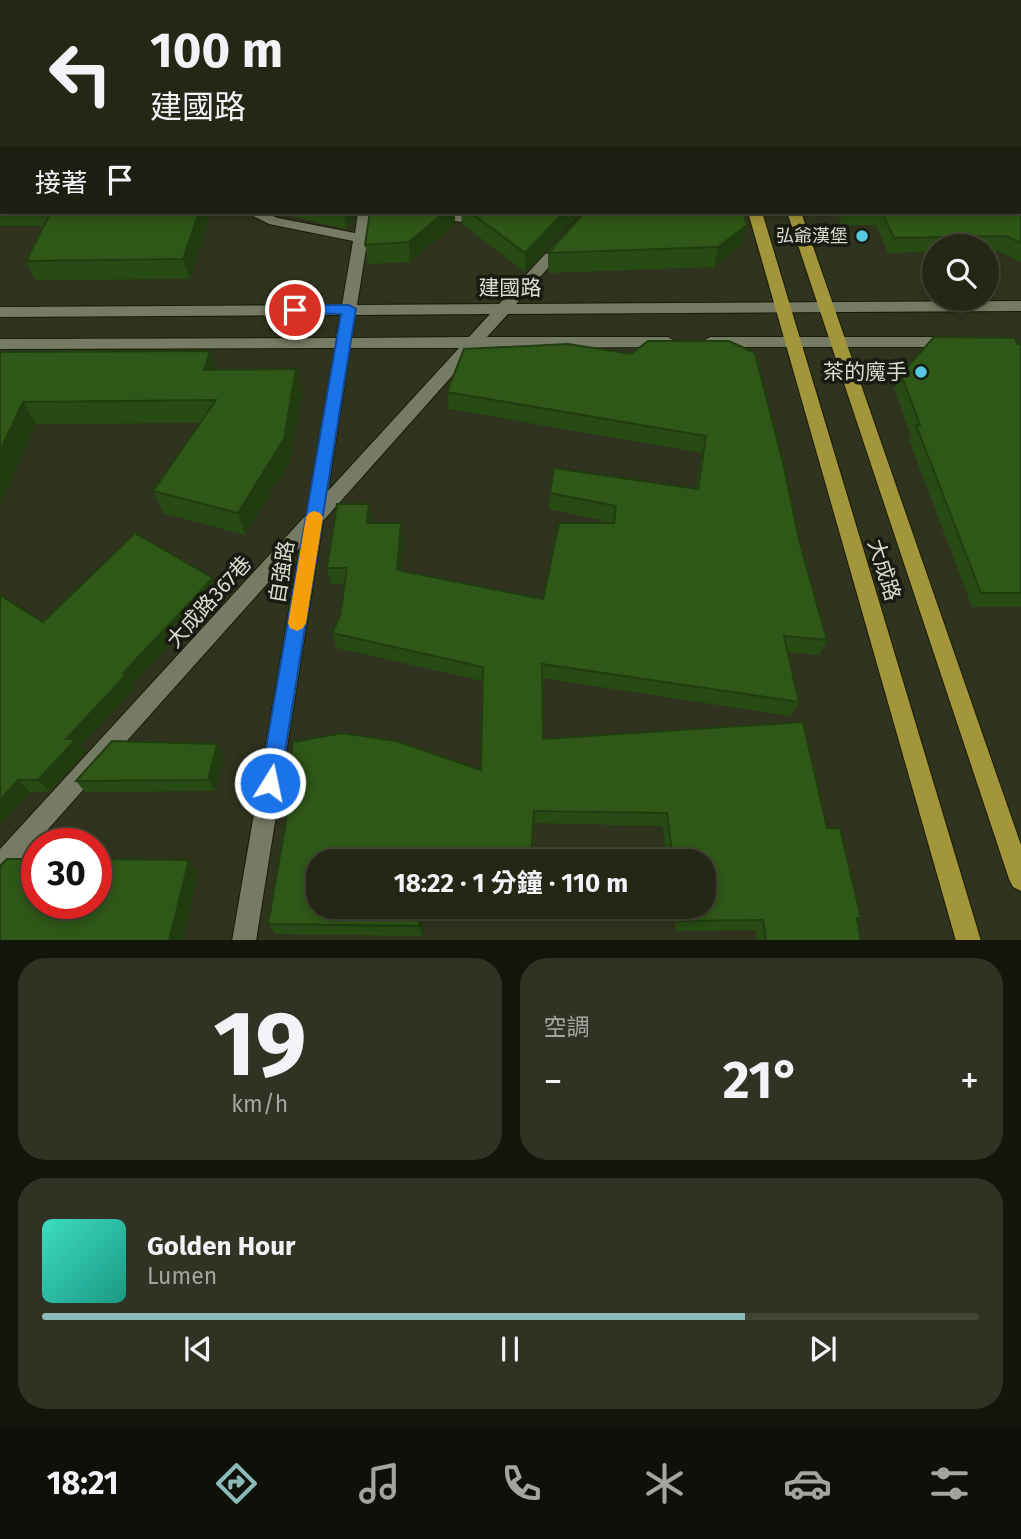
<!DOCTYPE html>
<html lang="zh-TW">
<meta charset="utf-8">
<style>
body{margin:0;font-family:"Fira Sans","Noto Sans TC",sans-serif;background:#303323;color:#f1f3f6;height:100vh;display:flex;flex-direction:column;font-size:26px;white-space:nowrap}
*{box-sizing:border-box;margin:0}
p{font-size:23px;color:#a3a5a1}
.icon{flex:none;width:38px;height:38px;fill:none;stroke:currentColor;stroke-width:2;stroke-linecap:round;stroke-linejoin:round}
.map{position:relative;height:940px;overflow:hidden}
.panel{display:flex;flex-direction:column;gap:18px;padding:18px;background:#14150c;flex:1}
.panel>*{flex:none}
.hud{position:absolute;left:0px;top:0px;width:1022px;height:214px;box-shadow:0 4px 10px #0003,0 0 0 2px #414435;background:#242716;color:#f1f3f6;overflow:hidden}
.tools{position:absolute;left:922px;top:234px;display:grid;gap:14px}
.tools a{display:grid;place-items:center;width:77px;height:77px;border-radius:50%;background:#242716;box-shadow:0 4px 10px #0003,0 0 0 2px #414435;font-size:35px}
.speed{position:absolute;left:21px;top:828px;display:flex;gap:14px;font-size:35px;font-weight:700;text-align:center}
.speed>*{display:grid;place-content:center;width:91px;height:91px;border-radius:50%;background:#242716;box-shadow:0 4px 10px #0003,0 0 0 2px #414435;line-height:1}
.speed .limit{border:10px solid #d22;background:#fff;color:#111}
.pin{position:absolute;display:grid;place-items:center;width:60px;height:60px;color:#fff;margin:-30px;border:4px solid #fff;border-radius:50%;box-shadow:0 2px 7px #0007}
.me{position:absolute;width:77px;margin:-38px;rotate:10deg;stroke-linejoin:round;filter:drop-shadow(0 0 5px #0008)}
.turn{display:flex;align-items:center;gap:24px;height:147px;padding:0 35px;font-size:32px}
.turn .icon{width:91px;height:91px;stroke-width:2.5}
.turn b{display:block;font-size:49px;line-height:60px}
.then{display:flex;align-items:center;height:66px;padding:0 35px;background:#0003;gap:14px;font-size:26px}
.big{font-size:52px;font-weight:700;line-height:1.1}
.panel .card{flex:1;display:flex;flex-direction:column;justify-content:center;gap:10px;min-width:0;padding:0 24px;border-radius:28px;background:#303323}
.panel .dial{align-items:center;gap:0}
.dial b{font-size:91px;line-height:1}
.song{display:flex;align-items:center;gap:21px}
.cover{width:84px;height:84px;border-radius:10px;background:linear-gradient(135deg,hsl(170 70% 55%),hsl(170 70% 35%))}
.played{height:7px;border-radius:4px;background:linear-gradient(90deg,#8bbbb9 75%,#414435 75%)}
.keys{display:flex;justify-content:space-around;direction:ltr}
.heat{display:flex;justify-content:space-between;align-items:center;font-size:38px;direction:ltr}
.panel .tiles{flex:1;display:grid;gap:18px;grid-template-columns:1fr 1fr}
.card:last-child{grid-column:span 2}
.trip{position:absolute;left:306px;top:849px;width:410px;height:70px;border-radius:28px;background:#242716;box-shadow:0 4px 10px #0003,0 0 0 2px #414435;font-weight:700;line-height:70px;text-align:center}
.tabs{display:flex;height:112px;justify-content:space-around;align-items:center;background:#0e1009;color:#a3a5a1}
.tabs .icon{width:49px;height:49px}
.tabs .active{color:#8bbbb9}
.tabs b{font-size:32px;color:#f1f3f6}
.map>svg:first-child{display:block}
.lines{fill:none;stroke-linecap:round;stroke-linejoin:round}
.minor-casing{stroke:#181b07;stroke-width:2}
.major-casing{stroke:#181b07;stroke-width:2}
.minor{fill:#767b63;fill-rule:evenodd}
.major{fill:#a2953a;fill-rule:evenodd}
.wall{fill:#284b14}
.shaded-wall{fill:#213d10}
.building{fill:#2f5717;stroke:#213d10;stroke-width:2}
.route{fill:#1a73e8;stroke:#114b97;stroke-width:2}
.slow{fill:#f59e0b}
.poi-dot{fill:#56c9e1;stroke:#191a11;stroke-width:2.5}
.labels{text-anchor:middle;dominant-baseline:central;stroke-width:7;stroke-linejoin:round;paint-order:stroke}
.far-poi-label{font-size:18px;fill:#dadccf;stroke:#191a11;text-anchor:end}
.street-label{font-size:21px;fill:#dadccf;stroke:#191a11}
.poi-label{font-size:21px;fill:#dadccf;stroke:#191a11;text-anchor:end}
</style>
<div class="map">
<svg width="1021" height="941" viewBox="0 0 1021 941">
<rect width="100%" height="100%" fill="#30341e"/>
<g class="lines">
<g class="minor-casing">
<g id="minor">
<polygon points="396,0 406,0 395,2"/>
<polygon points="781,0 792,0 780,2"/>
<path d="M245 212H263L278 218 355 233 358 212H372L357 305 499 304 584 212H598L516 304 1021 301V311L508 314 487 337H668L676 342 668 347 477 348 323 521 256 941H232L300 547 8 874 0 878V849L306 515 335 348 0 349V339L336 338 340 315 0 317V307L342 305 353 241 269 224ZM490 314 469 337 352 338 355 315ZM350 348H459L328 491Z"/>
<polygon points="454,212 468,212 467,218 460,222 455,221"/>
<polygon points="710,337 951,337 959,342 951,347 710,347 702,342"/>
</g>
</g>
<g class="major-casing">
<g id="major">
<rect x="689" y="0" width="10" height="2"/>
<rect x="720" y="0" width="10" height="2"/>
<polygon points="748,212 762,212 981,941 956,941"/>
<polygon points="787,212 801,212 1021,845 1021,891 1013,887 1009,879"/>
</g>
</g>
<use href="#minor" class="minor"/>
<use href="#major" class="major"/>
</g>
<g class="wall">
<polygon points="0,0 2,2 2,212 211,212 190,279 35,280 26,261 43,226 0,226"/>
<polygon points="1021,111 1021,262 998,251 987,251 987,247 934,247 934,252 888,253 876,225 842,225 837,212 1020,212"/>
<polygon points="272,212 356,212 354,218 346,229"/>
<polygon points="370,212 454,212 455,224 410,262 368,264 365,245"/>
<polygon points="461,212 582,212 525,272 462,224"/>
<polygon points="747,225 742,245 714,267 548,273 548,253"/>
<polygon points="1017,344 1021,344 1021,607 972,607 909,440 911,436 894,389 901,374"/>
<polygon points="0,352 216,370 302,392 290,461 245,535 163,513 153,491 200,423 36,424 0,505"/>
<polygon points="631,354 799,540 827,640 819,655 787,652 799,702 791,716 542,678 543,739 827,828 861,918 857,922 861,941 757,941 756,930 676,931 673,906 704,906 704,861 667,861 663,826 533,823 531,861 318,861 424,906 422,936 275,934 268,924 286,819 282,810 481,770 483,681 337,648 332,633 340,616 345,584 331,584 327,568 369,504 372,523 401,523 404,539 401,571 543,599 614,523 549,509 550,493 696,488 702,453 449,409 447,392"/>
<polygon points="213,578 219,592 132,685 135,688 81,746 86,751 49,792 30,792 0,825 0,595 43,622"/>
<polygon points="223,755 215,791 85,792 76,781"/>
</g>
<g class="shaded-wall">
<polygon points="199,212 211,212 190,279 183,259"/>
<polygon points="344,212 356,212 354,218 346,229"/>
<polygon points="445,212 454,212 455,224 410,262 409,242"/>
<polygon points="564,212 582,212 525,272 525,253"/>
<polygon points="747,225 742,245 714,267 718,247"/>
<polygon points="210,351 217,374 204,370"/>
<polygon points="296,369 302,392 290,461 245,535 238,513"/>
<polygon points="23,402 36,424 0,505 0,451"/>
<polygon points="369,504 372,520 370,539 367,523"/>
<polygon points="401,523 404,539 400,586 397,570"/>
<polygon points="213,578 219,592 132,685 135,688 81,746 86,751 49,792 38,780 66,739 123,673"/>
<polygon points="217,744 223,755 215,791 208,780"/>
<polygon points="18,780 30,792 0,825 0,800"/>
<polygon points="189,860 198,872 183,941 169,941"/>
<polygon points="421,906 424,906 422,936 419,926"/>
</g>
<g class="building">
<polygon points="0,0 389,0 392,2 2,2 2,206 0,206"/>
<polygon points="419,0 490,0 490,1 502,0 669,0 670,2 419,2"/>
<polygon points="787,0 1021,0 1021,56 1020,2 786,2"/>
<polygon points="1020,111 1021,243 1006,236 894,238 882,212 1020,212"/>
<polygon points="51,212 199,212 183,259 26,261"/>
<polygon points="370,212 445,212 409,242 365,245"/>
<polygon points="470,212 564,212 525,253"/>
<polygon points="585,212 743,212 747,225 718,247 548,253"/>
<polygon points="934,337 1015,338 1017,344 1021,344 1021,593 981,593 916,425 920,425 901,374"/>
<polygon points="648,341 729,341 755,353 784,467 799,540 827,640 784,636 799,702 542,664 543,739 803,722 827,828 840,828 861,918 857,918 861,941 766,941 763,920 680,921 679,906 704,906 704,861 673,861 667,813 534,811 531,857 425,849 424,861 318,861 318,906 421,906 419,926 268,924 288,810 282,810 293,742 342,733 396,741 481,770 483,667 332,633 340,616 347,568 327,568 337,504 369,504 367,523 401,523 397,570 543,599 559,523 614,523 616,506 550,493 554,468 698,489 706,436 447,392 464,349 568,344 631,354"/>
<polygon points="210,351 204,370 296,369 284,439 238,513 153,491 216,400 23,402 0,451 0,352"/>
<polygon points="135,533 213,578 123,673 126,675 66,739 76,739 38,780 18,780 0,800 0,595 43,622"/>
<polygon points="112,741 217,744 208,780 76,781"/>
<polygon points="7,859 37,859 37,903 96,903 96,859 189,860 169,941 0,941 0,866"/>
</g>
<polygon class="route" points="295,305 349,305 356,309 280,783 277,790 270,793 263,790 260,783 341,314 290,313 288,310"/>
<polygon class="slow" points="314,511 320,513 323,517 306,623 303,628 297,631 290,628 288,623 306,517 309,513"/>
<g class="poi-dot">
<circle cx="862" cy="236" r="7"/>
<circle cx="921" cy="372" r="7"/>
</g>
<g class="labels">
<g class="far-poi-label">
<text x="848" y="236">弘爺漢堡</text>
</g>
<g class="street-label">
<text x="510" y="288">建國路</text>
<text transform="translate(884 570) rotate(73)">大成路</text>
<text transform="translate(282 572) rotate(-81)">自強路</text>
<text transform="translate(209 602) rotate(-48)">大成路367巷</text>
</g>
<g class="poi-label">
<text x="907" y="372">茶的魔手</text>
</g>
</g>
</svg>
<div class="tools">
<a><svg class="icon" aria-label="search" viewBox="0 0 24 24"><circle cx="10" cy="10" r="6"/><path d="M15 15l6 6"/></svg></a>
</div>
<div class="speed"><div class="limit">30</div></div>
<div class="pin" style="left:295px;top:310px;background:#d93025"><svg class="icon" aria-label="arrive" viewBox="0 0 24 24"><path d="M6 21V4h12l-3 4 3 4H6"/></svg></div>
<svg class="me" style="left:270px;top:783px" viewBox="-20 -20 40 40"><circle r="17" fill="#1a73e8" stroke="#fff" stroke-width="3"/><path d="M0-11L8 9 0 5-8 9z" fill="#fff"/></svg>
<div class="trip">18:22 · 1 分鐘 · 110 m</div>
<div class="hud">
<div class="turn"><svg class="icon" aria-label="left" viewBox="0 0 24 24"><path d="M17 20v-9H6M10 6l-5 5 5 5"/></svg><div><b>100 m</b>建國路</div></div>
<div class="then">接著<svg class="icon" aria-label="arrive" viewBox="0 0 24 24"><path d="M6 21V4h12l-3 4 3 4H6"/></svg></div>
</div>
</div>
<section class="panel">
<div class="tiles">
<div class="card dial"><b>19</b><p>km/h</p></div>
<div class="card"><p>空調</p>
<div class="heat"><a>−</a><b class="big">21°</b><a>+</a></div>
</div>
<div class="card">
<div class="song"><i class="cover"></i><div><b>Golden Hour</b><p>Lumen</p></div></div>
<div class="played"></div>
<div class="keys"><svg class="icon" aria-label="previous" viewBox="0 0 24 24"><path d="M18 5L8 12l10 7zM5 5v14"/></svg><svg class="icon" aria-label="pause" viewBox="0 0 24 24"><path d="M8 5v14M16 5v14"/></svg><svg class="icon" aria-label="next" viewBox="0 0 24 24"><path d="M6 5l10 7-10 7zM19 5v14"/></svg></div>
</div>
</div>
</section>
<nav class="tabs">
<b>18:21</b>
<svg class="icon active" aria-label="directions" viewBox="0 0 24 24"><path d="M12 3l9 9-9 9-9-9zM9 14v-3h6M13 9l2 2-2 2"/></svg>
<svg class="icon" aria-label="music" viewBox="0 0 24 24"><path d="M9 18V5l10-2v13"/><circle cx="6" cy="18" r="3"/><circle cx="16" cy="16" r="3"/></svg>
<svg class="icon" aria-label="phone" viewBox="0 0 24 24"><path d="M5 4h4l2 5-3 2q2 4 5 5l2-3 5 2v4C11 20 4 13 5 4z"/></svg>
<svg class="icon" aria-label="climate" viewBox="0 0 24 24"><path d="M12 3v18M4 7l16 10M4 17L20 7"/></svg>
<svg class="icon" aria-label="car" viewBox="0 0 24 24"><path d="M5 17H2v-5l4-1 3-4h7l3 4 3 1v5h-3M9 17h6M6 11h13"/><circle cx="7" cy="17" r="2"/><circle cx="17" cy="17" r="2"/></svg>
<svg class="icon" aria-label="filters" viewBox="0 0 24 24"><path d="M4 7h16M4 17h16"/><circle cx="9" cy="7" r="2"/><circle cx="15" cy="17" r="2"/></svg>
</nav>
